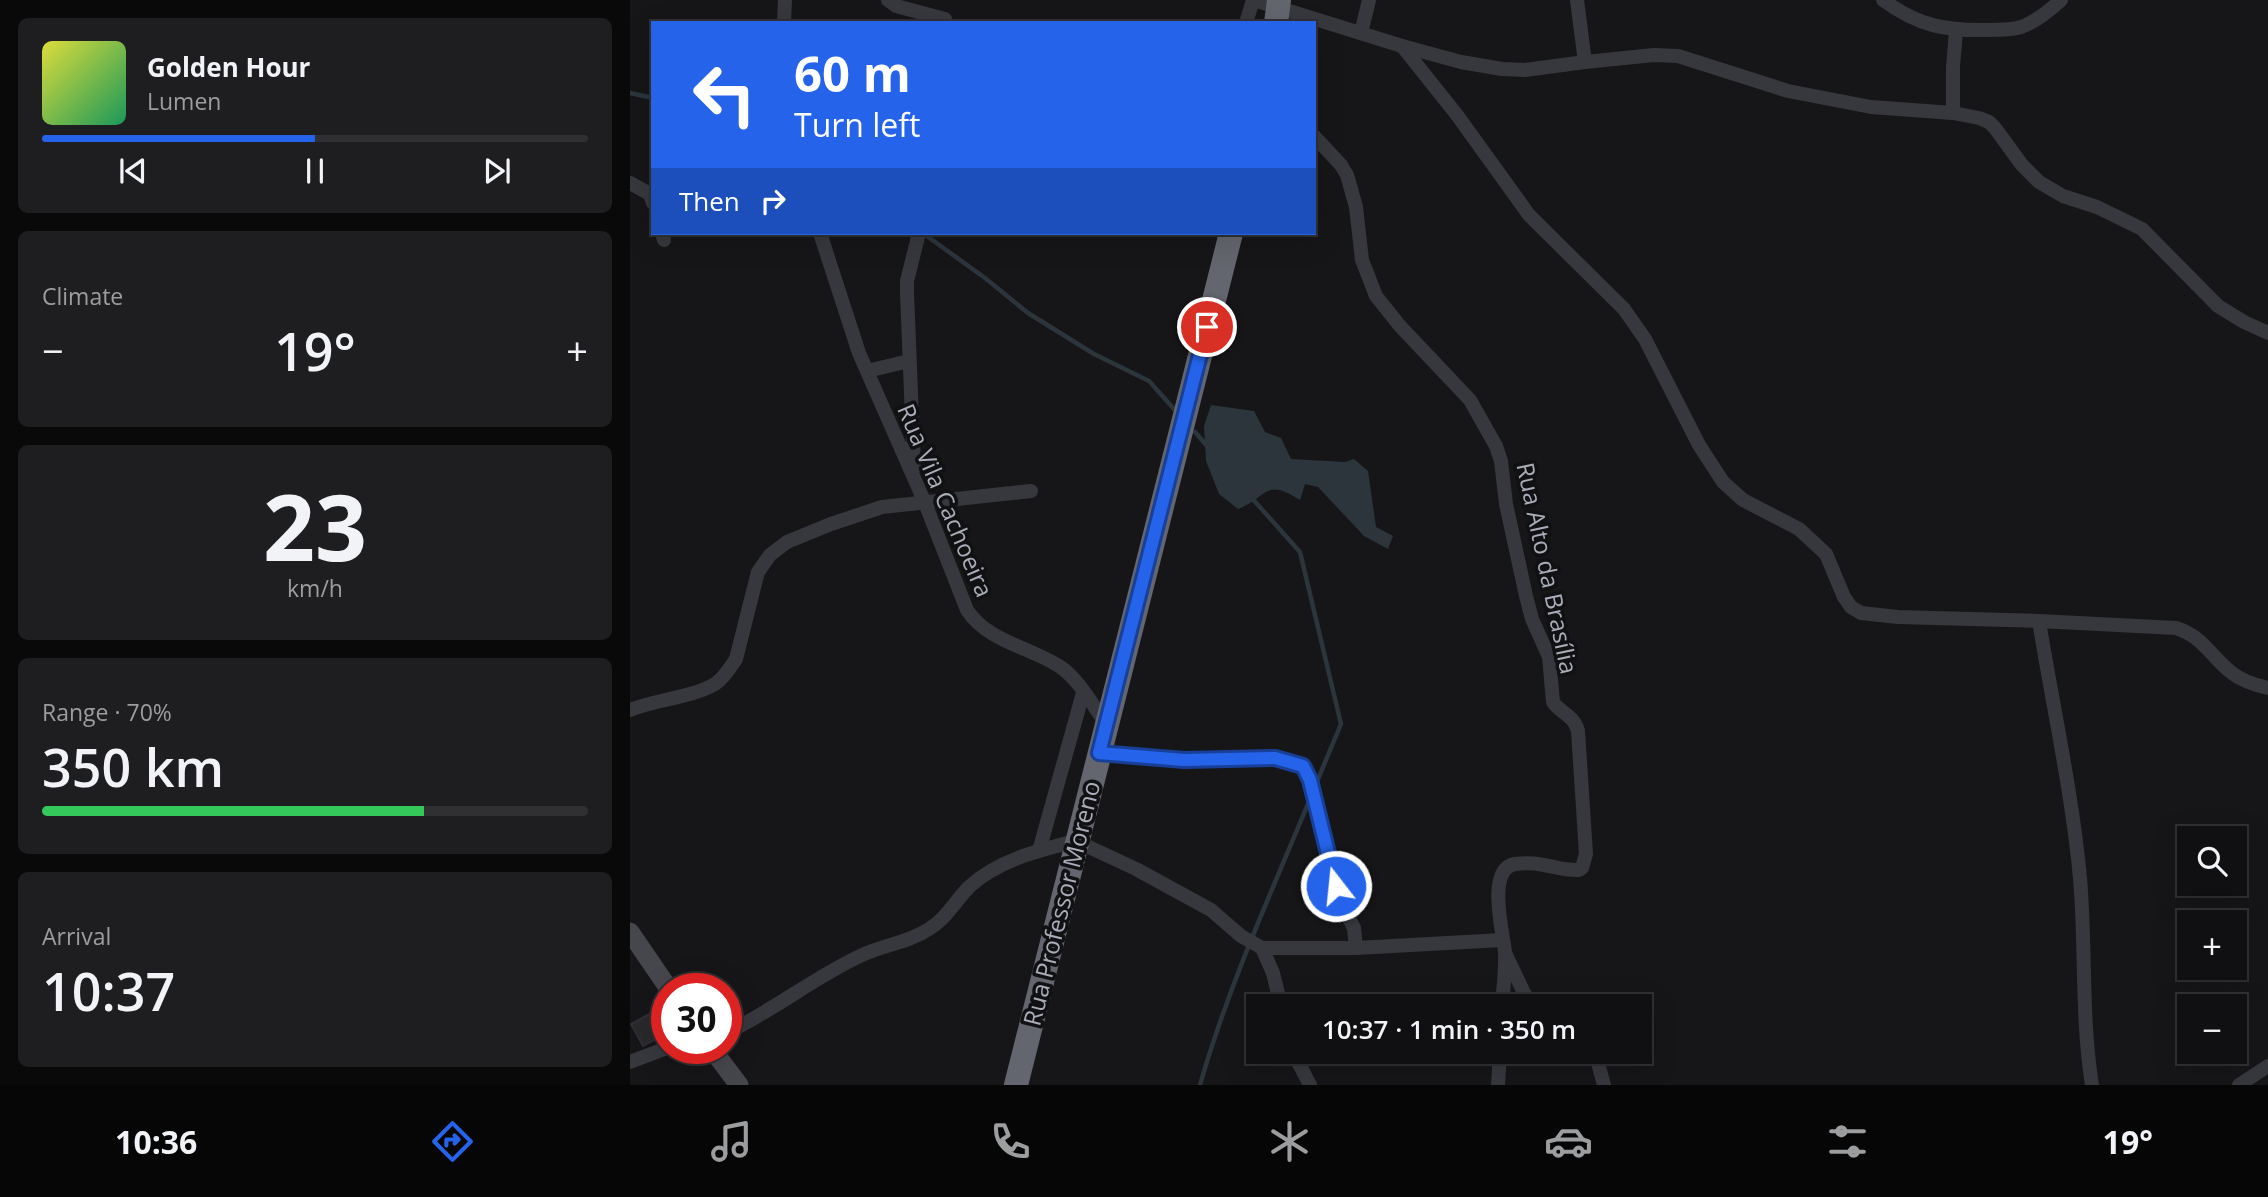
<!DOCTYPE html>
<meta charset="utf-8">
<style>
body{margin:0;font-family:"Open Sans",sans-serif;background:#1e1e20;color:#f1f3f6;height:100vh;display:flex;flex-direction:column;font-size:26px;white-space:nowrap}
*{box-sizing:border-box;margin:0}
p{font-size:23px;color:#9c9d9f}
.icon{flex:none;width:38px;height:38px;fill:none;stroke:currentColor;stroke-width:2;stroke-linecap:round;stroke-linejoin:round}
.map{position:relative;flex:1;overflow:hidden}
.sheet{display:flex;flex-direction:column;gap:18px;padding:18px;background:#09090a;width:630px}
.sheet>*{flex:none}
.hud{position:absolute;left:21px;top:21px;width:665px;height:214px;border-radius:0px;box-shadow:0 7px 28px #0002,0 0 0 2px #303032;background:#2563eb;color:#fff;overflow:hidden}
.fabs{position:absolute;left:1547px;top:826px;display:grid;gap:14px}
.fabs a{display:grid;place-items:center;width:70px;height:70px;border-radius:0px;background:#101012;box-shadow:0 7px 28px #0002,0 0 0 2px #303032;font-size:35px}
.speed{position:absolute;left:21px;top:973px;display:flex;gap:14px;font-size:35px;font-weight:700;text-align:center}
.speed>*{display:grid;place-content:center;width:91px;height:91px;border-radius:50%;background:#101012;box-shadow:0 7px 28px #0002,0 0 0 2px #303032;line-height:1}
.speed .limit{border:10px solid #d22;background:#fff;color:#111}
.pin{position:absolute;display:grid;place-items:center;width:60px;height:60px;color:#fff;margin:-30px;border:4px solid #fff;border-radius:50%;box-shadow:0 2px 7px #0007}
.me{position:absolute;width:77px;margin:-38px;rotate:344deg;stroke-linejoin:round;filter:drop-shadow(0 0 5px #0008)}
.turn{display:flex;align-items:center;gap:24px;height:147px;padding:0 28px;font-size:32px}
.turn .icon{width:91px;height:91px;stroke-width:2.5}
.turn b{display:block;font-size:49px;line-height:60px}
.then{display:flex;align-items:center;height:66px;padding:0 28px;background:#0003;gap:14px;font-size:26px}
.big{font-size:52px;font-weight:600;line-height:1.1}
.sheet .widget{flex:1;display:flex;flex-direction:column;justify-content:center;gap:10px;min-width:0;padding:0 24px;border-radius:10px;background:#1e1e20}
.sheet .dial{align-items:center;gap:0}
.dial b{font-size:91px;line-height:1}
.song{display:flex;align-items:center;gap:21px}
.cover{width:84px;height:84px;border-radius:10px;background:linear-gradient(135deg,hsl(60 70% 55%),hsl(150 70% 35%))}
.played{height:7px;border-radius:4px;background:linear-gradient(90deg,#2563eb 50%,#303032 50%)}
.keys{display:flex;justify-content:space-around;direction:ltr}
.heat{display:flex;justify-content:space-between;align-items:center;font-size:38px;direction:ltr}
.charge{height:10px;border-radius:5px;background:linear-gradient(90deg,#34c759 70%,#303032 0)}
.trip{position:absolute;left:616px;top:994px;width:406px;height:70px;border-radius:0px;background:#101012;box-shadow:0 7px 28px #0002,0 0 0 2px #303032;font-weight:600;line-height:70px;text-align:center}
.menu{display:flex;height:112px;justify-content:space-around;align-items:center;background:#060607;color:#9c9d9f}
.menu .icon{width:49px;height:49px}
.menu .current{color:#2563eb}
.menu b{font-size:32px;color:#f1f3f6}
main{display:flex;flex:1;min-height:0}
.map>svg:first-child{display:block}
.water{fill:#2c353c}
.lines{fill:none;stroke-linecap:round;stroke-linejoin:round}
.stream{stroke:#2c353c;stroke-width:4.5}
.building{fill:#29292c;stroke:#303034;stroke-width:2}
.street{stroke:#37383d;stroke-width:14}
.secondary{stroke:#45474d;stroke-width:19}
.highway{stroke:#63666e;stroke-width:24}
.route-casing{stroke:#184099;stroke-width:18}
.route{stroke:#2563eb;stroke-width:12}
.labels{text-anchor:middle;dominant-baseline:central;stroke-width:7;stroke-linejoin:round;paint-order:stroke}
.street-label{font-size:24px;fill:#a8adb8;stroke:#111113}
</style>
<main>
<section class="sheet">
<div class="widget">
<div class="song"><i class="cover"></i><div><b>Golden Hour</b><p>Lumen</p></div></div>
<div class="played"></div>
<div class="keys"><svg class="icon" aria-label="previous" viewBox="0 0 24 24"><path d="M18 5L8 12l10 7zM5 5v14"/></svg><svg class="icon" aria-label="pause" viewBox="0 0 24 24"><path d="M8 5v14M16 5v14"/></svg><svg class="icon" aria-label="next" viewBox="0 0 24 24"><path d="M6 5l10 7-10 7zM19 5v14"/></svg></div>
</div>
<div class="widget"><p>Climate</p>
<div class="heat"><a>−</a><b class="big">19°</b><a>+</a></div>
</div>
<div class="widget dial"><b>23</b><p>km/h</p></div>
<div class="widget"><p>Range · 70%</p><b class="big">350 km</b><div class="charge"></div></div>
<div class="widget"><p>Arrival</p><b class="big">10:37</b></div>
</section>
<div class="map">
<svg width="1638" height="1085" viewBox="0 0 1638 1085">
<rect width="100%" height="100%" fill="#161618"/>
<path class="water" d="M581 405 624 411 635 432 651 438 661 459 715 462 724 459 738 471 746 527 763 536 758 549 734 536 688 487 675 484 670 500C634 477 638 497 608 509L589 494 576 461 574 426Z"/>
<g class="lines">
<g class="stream">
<polyline points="0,93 23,98"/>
<polyline points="294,234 355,278 398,313 464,354 519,381 544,409"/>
<polyline points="565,432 578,447"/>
<polyline points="620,496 670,552 711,724 686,784"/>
<path d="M570 1085C598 987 641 893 680 799"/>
</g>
</g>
<polygon class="building" points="25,1011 37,1033 13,1046 1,1024"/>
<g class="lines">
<g class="street">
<polyline points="258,0 266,6 315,19"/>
<polyline points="624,0 772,46 831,62 872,69 895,70 955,62 1024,55 1048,56 1158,91 1241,107 1323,113 1349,118 1359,122 1365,128 1392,165 1409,182 1433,196 1467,207 1512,229 1588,306 1614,322 1638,333"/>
<polyline points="947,0 955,62"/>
<path d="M1253 0C1288 26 1316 31 1359 30 1369 30 1381 30 1391 27 1406 22 1420 10 1431 0"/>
<polyline points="154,23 155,0"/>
<polyline points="616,23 623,0"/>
<polyline points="731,33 739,0"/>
<path d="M772 46 827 115 899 215 994 309 1015 339 1069 445 1093 482 1113 500 1169 529 1196 554 1214 597 1221 607 1231 613 1268 617 1409 621 1546 628C1574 637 1580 656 1602 673 1612 681 1625 685 1638 688"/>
<polyline points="1323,113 1323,67 1326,31"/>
<path d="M684 136 711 165 717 175 726 207 732 260 746 296 770 326 840 400 866 446 871 461 876 504 896 596 902 619 919 657 923 702C931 714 944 715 948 731L956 854 952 868 949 870C927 871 910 860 885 864 856 869 873 932 875 952 876 970 873 989 872 1006"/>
<polyline points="0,183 20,194 23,203"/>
<polyline points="32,233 34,240"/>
<path d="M190 233 229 353 295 503 337 610C357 641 399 647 429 666 449 679 463 706 477 725"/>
<polyline points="237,371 279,361"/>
<polyline points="284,468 277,293 277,281 289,233"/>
<path d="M1409 621C1423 707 1442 792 1450 878 1456 947 1451 1016 1462 1085"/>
<path d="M0 710C27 699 61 698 85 684 94 678 100 668 106 659L128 572 140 555 157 542 201 524 252 507 401 491"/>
<polyline points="469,753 554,760 644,758 673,766 680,780 699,862 714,909 724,928 726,948"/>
<polyline points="409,851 453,693"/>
<polyline points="632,948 643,973 651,1006"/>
<polyline points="876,955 895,995 907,1006"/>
<path d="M96 1033C143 1011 183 978 230 956 252 945 278 943 299 929 316 919 326 900 339 887 368 860 410 850 446 841L506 869 581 910 611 936 632 948H726L872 940"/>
<polyline points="663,1052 680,1085"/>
<polyline points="965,1052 974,1085"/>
<polyline points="0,1062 37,1048"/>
<polyline points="868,1085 870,1052"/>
<polyline points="1609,1085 1638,1066"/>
</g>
<g class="secondary">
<polyline points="0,932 39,989"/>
<polyline points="81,1048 109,1085"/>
</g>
<g class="highway">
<polyline points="646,23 649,0"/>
<polyline points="386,1085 601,233"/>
</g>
</g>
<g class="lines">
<g class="route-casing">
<polyline id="route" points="577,327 469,753 554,760 645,758 673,766 680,780 706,886"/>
</g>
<use href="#route" class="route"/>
</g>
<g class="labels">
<g class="street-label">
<text transform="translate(316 500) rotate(67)">Rua Vila Cachoeira</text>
<text transform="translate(918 568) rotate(78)">Rua Alto da Brasília</text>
<text transform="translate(431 903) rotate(-76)">Rua Professor Moreno</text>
</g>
</g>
</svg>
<div class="fabs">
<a><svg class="icon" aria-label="search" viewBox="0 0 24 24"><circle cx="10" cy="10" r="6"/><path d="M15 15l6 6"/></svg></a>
<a>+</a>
<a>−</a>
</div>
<div class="speed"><div class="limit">30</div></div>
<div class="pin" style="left:577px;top:327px;background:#d93025"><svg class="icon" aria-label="arrive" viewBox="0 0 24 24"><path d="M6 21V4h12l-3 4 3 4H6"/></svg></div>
<svg class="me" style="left:706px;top:886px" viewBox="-20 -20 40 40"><circle r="17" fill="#2563eb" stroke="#fff" stroke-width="3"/><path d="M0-11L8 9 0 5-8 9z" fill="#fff"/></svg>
<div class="trip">10:37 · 1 min · 350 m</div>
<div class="hud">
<div class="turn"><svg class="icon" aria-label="left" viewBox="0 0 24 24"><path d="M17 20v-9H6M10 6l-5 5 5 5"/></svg><div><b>60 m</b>Turn left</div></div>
<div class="then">Then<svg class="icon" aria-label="right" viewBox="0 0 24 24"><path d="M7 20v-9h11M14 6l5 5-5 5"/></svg></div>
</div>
</div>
</main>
<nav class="menu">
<b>10:36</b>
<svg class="icon current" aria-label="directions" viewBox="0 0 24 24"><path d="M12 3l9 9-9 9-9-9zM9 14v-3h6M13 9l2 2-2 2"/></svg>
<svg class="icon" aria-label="music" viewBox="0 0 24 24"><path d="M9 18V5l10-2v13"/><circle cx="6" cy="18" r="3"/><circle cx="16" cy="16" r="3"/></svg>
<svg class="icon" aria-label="phone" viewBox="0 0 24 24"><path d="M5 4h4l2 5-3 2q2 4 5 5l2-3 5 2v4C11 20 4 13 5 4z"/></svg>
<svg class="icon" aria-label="climate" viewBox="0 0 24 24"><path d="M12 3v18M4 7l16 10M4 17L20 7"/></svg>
<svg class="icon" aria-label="car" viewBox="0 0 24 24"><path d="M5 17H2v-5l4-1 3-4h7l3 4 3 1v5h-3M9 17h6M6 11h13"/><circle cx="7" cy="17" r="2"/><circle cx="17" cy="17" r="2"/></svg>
<svg class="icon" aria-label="filters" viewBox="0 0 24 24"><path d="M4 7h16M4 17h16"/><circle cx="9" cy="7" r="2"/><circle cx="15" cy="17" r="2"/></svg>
<b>19°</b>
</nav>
